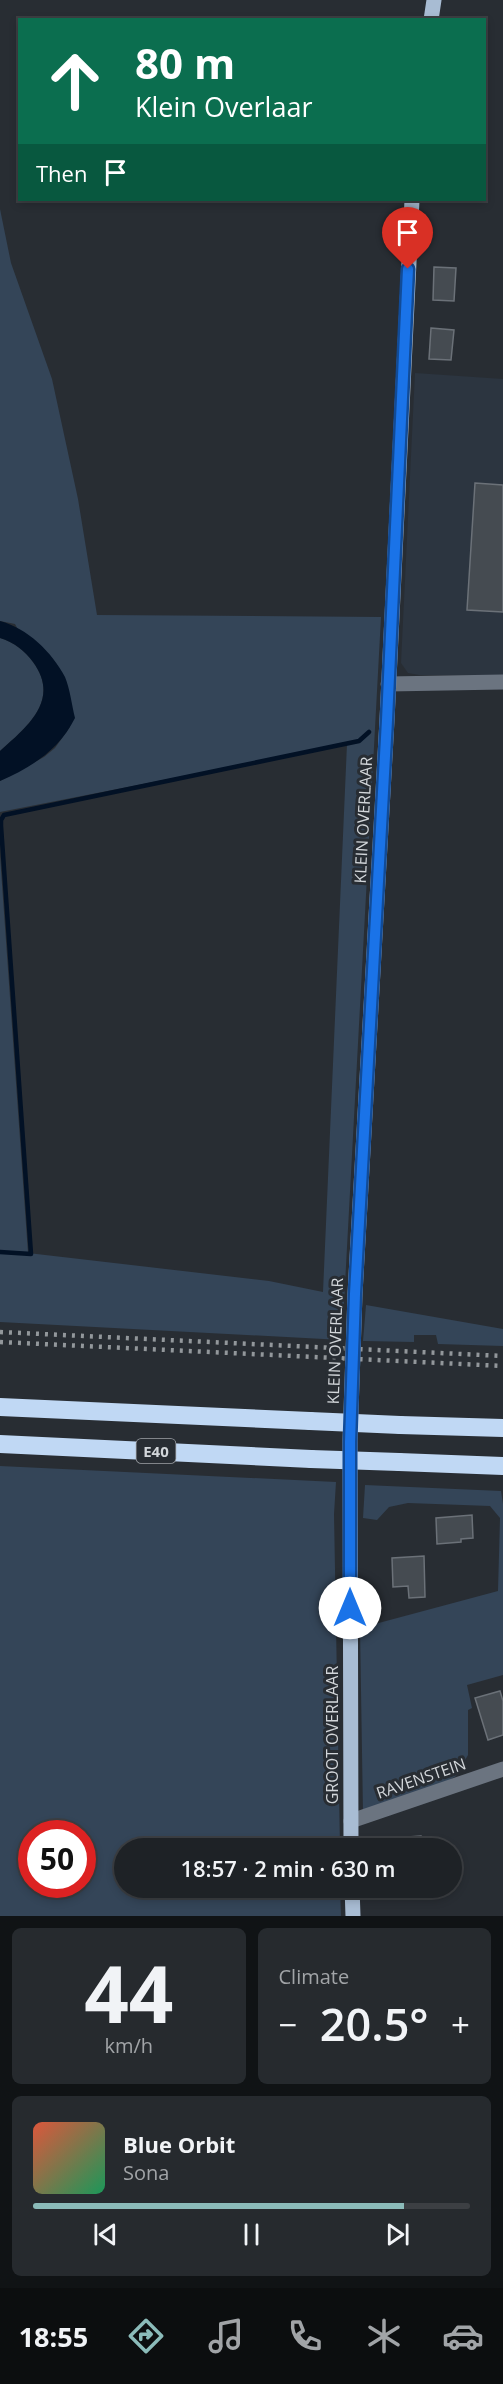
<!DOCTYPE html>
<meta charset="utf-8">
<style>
body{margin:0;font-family:"Open Sans",sans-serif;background:#262a2e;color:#f1f3f6;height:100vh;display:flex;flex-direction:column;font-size:22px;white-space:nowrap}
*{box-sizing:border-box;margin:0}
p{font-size:20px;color:#a1a4a7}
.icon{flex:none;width:33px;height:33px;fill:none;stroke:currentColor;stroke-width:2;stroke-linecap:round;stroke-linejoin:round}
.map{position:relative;height:1916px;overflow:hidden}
.details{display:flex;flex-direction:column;gap:12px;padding:12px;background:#101315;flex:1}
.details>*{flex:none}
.guide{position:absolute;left:18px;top:18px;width:468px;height:183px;border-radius:0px;box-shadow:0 3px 9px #0003,0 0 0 2px #3c3f43;background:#0b6e4f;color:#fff;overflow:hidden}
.speed{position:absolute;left:18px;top:1820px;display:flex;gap:12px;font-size:30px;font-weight:700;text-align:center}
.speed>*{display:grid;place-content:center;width:78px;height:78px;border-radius:50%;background:#1e2226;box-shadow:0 3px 9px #0003,0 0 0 2px #3c3f43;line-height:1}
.speed .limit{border:9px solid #d22;background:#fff;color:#111}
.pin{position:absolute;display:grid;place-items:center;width:51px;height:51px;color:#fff;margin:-62px -26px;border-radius:50% 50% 50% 0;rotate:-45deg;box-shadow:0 0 6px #0007}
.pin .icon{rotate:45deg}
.me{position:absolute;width:66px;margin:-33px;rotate:0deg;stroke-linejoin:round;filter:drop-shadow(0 0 4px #0008)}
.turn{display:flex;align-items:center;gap:21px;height:126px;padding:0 18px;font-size:27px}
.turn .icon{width:78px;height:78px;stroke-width:2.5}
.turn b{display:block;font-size:42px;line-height:51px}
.then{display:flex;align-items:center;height:57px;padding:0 18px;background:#0003;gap:12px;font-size:22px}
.big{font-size:45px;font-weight:600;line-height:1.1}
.details .widget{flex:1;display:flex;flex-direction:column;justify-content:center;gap:9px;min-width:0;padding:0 21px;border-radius:9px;background:#262a2e}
.details .dial{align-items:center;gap:0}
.dial b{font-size:78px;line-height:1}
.song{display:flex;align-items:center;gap:18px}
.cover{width:72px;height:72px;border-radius:9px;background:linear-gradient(135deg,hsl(10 70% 55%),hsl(150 70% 35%))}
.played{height:6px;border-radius:3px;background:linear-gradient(90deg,#8bbbb9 85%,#3c3f43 85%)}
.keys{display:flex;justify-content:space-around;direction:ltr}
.heat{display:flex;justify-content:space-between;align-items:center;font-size:33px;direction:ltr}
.details .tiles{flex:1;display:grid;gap:12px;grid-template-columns:1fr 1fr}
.widget:last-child{grid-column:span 2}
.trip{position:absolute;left:114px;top:1838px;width:348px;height:60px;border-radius:30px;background:#1e2226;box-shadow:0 3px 9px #0003,0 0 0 2px #3c3f43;font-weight:600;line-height:60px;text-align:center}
.dock{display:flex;height:96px;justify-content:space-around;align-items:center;background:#0c0e0f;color:#a1a4a7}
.dock .icon{width:42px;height:42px}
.dock .selected{color:#8bbbb9}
.dock b{font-size:27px;color:#f1f3f6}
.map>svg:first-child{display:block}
.built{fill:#2c3540}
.green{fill:#344558;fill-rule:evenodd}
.water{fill:#021125}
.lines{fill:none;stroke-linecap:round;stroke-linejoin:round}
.stream{stroke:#021125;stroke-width:4.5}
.building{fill:#454b51;stroke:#6b7178;stroke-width:1.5}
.minor{stroke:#6b7480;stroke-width:15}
.major{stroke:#a8bcd3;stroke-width:15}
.highway{stroke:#c0d8f4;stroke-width:18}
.rail{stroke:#92979b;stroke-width:4.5;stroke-dasharray:3 6;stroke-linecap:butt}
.highway-bridge{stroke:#c0d8f4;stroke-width:18}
.route-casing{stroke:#114b97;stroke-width:15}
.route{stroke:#1a73e8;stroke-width:10}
.labels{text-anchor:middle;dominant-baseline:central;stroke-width:6;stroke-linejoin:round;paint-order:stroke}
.shield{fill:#282d33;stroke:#9fa3a8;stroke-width:1.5}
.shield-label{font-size:15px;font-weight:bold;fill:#d2d6da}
.street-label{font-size:16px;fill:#d2d6da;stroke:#282d33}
</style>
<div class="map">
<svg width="503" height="1916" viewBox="0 0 503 1916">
<rect width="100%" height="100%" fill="#282d33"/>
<polygon class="built" points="415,373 503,379 503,675 419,675 408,673 401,663"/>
<g class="green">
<polygon points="0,209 11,263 52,379 78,499 97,615 381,617 342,1340 0,1322 0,856 28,1253 269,1281 323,1292 347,744 0,812 0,781 44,757 55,748 70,727 15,624 0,621"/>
<path d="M0 638C14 642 25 651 33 662 61 700 27 727 0 751Z"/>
<polygon points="366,1305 503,1329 503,1346 438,1344 436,1335 414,1335 414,1342 363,1341"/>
<path d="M0 1466 336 1482 334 1514 340 1848H124V1887H340L341 1916H0ZM32 1833H82V1884H32Z"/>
<polygon points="365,1485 501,1491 503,1504 503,1675 467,1685 472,1708 468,1710 468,1755 456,1776 441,1785 363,1813 360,1628 498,1591 500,1518 490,1506 408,1503 389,1507 377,1520 363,1518"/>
</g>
<path class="water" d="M0 621C27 628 52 652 65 677 70 689 72 706 75 718 59 750 32 767 0 781V751C27 727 61 700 33 662 25 651 14 642 0 638Z"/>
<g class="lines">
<polyline class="stream" points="0,1252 31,1254 1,826 1,820 4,815 359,741 369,732"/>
</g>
<g class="building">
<polygon points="434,267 456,268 454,301 433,300"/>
<polygon points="431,328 454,330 451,360 429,359"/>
<polygon points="475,483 503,485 503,612 467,610"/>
<polygon points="472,1515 473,1538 461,1539 461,1542 437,1544 436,1518"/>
<polygon points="424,1556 425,1597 409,1598 408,1586 393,1587 392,1558"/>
<polygon points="500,1691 503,1701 503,1735 488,1740 475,1698"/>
<polygon points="421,1836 422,1848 379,1848 379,1839"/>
</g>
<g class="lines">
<g class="minor">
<polyline points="388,684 503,682"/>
<polyline points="351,1821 503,1769"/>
</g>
<g class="major">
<polyline points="431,20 434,0"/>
<polyline points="351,1848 350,1441 355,1294 387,720 412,200"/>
<polyline points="352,1887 353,1916"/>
</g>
<g class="highway">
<polyline points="0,1407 310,1421"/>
<polyline points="400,1425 503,1428"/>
<polyline points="0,1444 311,1459"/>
<polyline points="399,1462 503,1466"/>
</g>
<g class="rail">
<polyline points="0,1332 503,1356"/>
<polyline points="0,1342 503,1366"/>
</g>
<g class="highway-bridge">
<polyline points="310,1421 400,1425"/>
<polyline points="311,1459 399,1462"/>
</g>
</g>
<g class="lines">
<g class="route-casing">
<polyline id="route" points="350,1608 350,1442 355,1294 387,720 408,269"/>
</g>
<use href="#route" class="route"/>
</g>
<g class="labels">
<rect class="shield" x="136.5" y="1439" width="39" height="24" rx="4.5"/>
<g class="shield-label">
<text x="156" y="1451">E40</text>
</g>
<g class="street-label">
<text transform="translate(363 820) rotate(-87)">KLEIN OVERLAAR</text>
<text transform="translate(335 1341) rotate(-88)">KLEIN OVERLAAR</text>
<text transform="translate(332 1735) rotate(-90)">GROOT OVERLAAR</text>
<text transform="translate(421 1778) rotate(-19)">RAVENSTEIN</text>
</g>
</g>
</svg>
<div class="speed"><div class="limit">50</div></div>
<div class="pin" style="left:408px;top:269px;background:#d93025"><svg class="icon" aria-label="arrive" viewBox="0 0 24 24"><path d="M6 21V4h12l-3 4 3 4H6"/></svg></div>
<svg class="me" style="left:350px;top:1608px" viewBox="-20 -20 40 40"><circle r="19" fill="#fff"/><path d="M0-13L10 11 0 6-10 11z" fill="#1a73e8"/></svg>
<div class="trip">18:57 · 2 min · 630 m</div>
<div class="guide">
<div class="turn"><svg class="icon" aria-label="ahead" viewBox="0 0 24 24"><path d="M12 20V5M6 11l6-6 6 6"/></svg><div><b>80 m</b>Klein Overlaar</div></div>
<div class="then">Then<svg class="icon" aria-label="arrive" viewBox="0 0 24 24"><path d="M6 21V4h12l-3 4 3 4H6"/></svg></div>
</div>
</div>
<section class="details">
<div class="tiles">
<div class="widget dial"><b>44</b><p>km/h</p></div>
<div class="widget"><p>Climate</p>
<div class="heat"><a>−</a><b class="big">20.5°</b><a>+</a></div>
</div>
<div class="widget">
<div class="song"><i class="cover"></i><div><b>Blue Orbit</b><p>Sona</p></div></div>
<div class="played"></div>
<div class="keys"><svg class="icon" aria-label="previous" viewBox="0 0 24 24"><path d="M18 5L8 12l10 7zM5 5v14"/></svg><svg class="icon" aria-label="pause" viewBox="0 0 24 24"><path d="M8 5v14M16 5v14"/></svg><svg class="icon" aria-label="next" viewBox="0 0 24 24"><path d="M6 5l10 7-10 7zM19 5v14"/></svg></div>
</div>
</div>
</section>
<nav class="dock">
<b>18:55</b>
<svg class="icon selected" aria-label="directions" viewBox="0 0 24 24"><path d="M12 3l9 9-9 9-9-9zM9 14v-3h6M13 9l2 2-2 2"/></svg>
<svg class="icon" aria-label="music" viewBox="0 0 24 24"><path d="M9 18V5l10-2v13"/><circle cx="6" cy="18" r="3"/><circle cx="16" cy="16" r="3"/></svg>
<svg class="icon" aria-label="phone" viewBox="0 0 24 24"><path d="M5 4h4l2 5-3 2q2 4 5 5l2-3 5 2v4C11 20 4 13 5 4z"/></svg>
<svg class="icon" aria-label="climate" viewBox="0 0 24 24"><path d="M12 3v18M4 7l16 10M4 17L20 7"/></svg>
<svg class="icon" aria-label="car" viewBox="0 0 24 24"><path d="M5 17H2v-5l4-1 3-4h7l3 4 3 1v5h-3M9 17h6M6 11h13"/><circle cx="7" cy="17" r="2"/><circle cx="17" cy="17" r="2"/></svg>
</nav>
